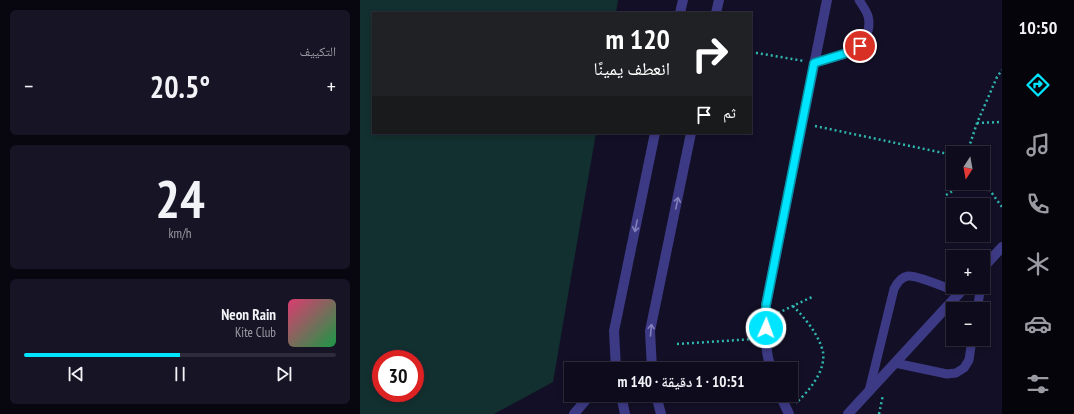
<!DOCTYPE html>
<html lang="ar">
<meta charset="utf-8">
<style>
body{margin:0;font-family:"PT Sans Narrow","Noto Naskh Arabic",sans-serif;background:#171425;color:#f1f3f6;direction:rtl;height:100vh;display:flex;flex-direction:column;font-size:15px;white-space:nowrap}
*{box-sizing:border-box;margin:0}
p{font-size:13px;color:#9b9ba3}
.icon{flex:none;width:22px;height:22px;fill:none;stroke:currentColor;stroke-width:2;stroke-linecap:round;stroke-linejoin:round}
.map{position:relative;flex:1;overflow:hidden;direction:ltr}
.sheet{display:flex;flex-direction:column;gap:10px;padding:10px;background:#08060f;width:360px}
.sheet>*{flex:none}
.banner{position:absolute;left:12px;top:12px;width:380px;height:122px;border-radius:0px;box-shadow:0 2px 6px #0003,0 0 0 1px #2e2b3b;direction:rtl;background:#202124;color:#fff;overflow:hidden}
.needle{width:26px;rotate:191deg}
.fabs{position:absolute;left:586px;top:146px;display:grid;gap:8px}
.fabs a{display:grid;place-items:center;width:44px;height:44px;border-radius:0px;background:#0e0b1c;box-shadow:0 2px 6px #0003,0 0 0 1px #2e2b3b;font-size:20px}
.speed{position:absolute;left:12px;top:350px;display:flex;gap:8px;font-size:20px;font-weight:700;text-align:center}
.speed>*{display:grid;place-content:center;width:52px;height:52px;border-radius:50%;background:#0e0b1c;box-shadow:0 2px 6px #0003,0 0 0 1px #2e2b3b;line-height:1}
.speed .limit{border:6px solid #d22;background:#fff;color:#111}
.pin{position:absolute;display:grid;place-items:center;width:34px;height:34px;color:#fff;margin:-17px;border:2px solid #fff;border-radius:50%;box-shadow:0 1px 4px #0007}
.me{position:absolute;width:44px;margin:-22px;rotate:2deg;stroke-linejoin:round;filter:drop-shadow(0 0 3px #0008)}
.turn{display:flex;align-items:center;gap:14px;height:84px;padding:0 16px;font-size:18px}
.turn .icon{width:52px;height:52px;stroke-width:2.5}
.turn b{display:block;font-size:28px;line-height:34px}
.then{display:flex;align-items:center;height:38px;padding:0 16px;background:#0003;gap:8px;font-size:15px}
.big{font-size:30px;font-weight:600;line-height:1.1}
.sheet .tile{flex:1;display:flex;flex-direction:column;justify-content:center;gap:6px;min-width:0;padding:0 14px;border-radius:6px;background:#171425}
.sheet .dial{align-items:center;gap:0}
.dial b{font-size:52px;line-height:1}
.song{display:flex;align-items:center;gap:12px}
.cover{width:48px;height:48px;border-radius:6px;background:linear-gradient(135deg,hsl(340 70% 55%),hsl(140 70% 35%))}
.played{height:4px;border-radius:2px;background:linear-gradient(90deg,#00e5ff 50%,#2e2b3b 50%)}
.keys{display:flex;justify-content:space-around;direction:ltr}
.heat{display:flex;justify-content:space-between;align-items:center;font-size:22px;direction:ltr}
.trip{position:absolute;left:204px;top:362px;width:234px;height:40px;border-radius:0px;background:#0e0b1c;box-shadow:0 2px 6px #0003,0 0 0 1px #2e2b3b;font-weight:600;line-height:40px;text-align:center;direction:rtl}
main{display:flex;flex:1;min-height:0}
.tabs{display:flex;flex-direction:column;width:72px;justify-content:space-around;align-items:center;background:#06040b;color:#9b9ba3}
.tabs .icon{width:28px;height:28px}
.tabs .on{color:#00e5ff}
.tabs b{font-size:18px;color:#f1f3f6}
.map>svg:first-child{display:block}
.green{fill:#12302f;fill-rule:evenodd}
.lines{fill:none;stroke-linecap:round;stroke-linejoin:round}
.path{stroke:#2fb8b0;stroke-width:2.5;stroke-dasharray:2 3;stroke-linecap:butt}
.service{stroke:#3d3a85;stroke-width:9}
.minor{stroke:#3d3a85;stroke-width:10}
.oneway{stroke:#837fbc}
.route-casing{stroke:#0095a6;stroke-width:10}
.route{stroke:#00e5ff;stroke-width:7}
</style>
<main>
<nav class="tabs">
<b>10:50</b>
<svg class="icon on" aria-label="directions" viewBox="0 0 24 24"><path d="M12 3l9 9-9 9-9-9zM9 14v-3h6M13 9l2 2-2 2"/></svg>
<svg class="icon" aria-label="music" viewBox="0 0 24 24"><path d="M9 18V5l10-2v13"/><circle cx="6" cy="18" r="3"/><circle cx="16" cy="16" r="3"/></svg>
<svg class="icon" aria-label="phone" viewBox="0 0 24 24"><path d="M5 4h4l2 5-3 2q2 4 5 5l2-3 5 2v4C11 20 4 13 5 4z"/></svg>
<svg class="icon" aria-label="climate" viewBox="0 0 24 24"><path d="M12 3v18M4 7l16 10M4 17L20 7"/></svg>
<svg class="icon" aria-label="car" viewBox="0 0 24 24"><path d="M5 17H2v-5l4-1 3-4h7l3 4 3 1v5h-3M9 17h6M6 11h13"/><circle cx="7" cy="17" r="2"/><circle cx="17" cy="17" r="2"/></svg>
<svg class="icon" aria-label="filters" viewBox="0 0 24 24"><path d="M4 7h16M4 17h16"/><circle cx="9" cy="7" r="2"/><circle cx="15" cy="17" r="2"/></svg>
</nav>
<div class="map">
<svg width="642" height="414" viewBox="0 0 642 414">
<rect width="100%" height="100%" fill="#130f26"/>
<path class="green" d="M0 0H258L256 13H13V133H236L193 382 134 414H0ZM21 359H55V393H21Z"/>
<g class="lines">
<g class="path">
<polyline points="391,52 444,61"/>
<polyline points="617,123 642,122"/>
<polyline points="455,126 593,155"/>
<polyline points="607,153 617,123 637,77 642,70"/>
<polyline points="623,181 642,207"/>
<polyline points="586,195 606,183"/>
<path d="M433 306C445 318 459 335 463 352 466 371 449 391 436 403"/>
<polyline points="418,313 452,297"/>
<polyline points="317,344 394,339"/>
<polyline points="519,414 523,395"/>
</g>
<g class="service">
<path d="M454 63C466 60 479 57 490 52 503 46 512 31 508 16 506 10 502 5 499 0"/>
<polyline points="623,277 625,265"/>
<polyline points="617,309 621,287"/>
<polyline points="535,363 587,374 596,373 604,368 609,360 612,339"/>
<path d="M509 391 534 289C537 283 541 277 548 276 558 275 589 289 600 293"/>
</g>
<g class="minor">
<polyline points="320,13 323,0"/>
<polyline points="356,13 359,0"/>
<polyline points="623,268 642,247"/>
<polyline points="256,369 254,331 295,133"/>
<polyline points="292,369 290,331 331,133"/>
<path d="M411 369C404 348 406 326 406 305L467 0"/>
<polyline points="261,395 265,414"/>
<polyline points="296,395 301,414"/>
<polyline points="420,395 429,414"/>
<polyline points="214,414 230,395"/>
<polyline points="488,414 605,287"/>
</g>
</g>
<defs><path id="oneway-shaft" d="M-6 0H5M1.5-3L5.5 0L1.5 3" fill="none" stroke-width="1.6" stroke-linecap="round" stroke-linejoin="round"/></defs>
<g class="oneway">
<use href="#oneway-shaft" transform="translate(317 203) rotate(-78)"/>
<use href="#oneway-shaft" transform="translate(276 226) rotate(102)"/>
<use href="#oneway-shaft" transform="translate(291 330) rotate(-85)"/>
</g>
<g class="lines">
<g class="route-casing">
<polyline id="route" points="406,328 406,305 454,63 490,52 500,46"/>
</g>
<use href="#route" class="route"/>
</g>
</svg>
<div class="fabs">
<a><svg class="needle" viewBox="-14 -14 28 28"><path d="M0-13l5 13h-10z" fill="#e53935"/><path d="M0 13l5-13h-10z" fill="#9b9ba3"/></svg></a>
<a><svg class="icon" aria-label="search" viewBox="0 0 24 24"><circle cx="10" cy="10" r="6"/><path d="M15 15l6 6"/></svg></a>
<a>+</a>
<a>−</a>
</div>
<div class="speed"><div class="limit">30</div></div>
<div class="pin" style="left:500px;top:46px;background:#d93025"><svg class="icon" aria-label="arrive" viewBox="0 0 24 24"><path d="M6 21V4h12l-3 4 3 4H6"/></svg></div>
<svg class="me" style="left:406px;top:328px" viewBox="-20 -20 40 40"><circle r="17" fill="#00e5ff" stroke="#fff" stroke-width="3"/><path d="M0-11L8 9 0 5-8 9z" fill="#fff"/></svg>
<div class="trip">10:51 · 1 دقيقة · 140 m</div>
<div class="banner">
<div class="turn"><svg class="icon" aria-label="right" viewBox="0 0 24 24"><path d="M7 20v-9h11M14 6l5 5-5 5"/></svg><div><b>120 m</b>انعطف يمينًا</div></div>
<div class="then">ثم<svg class="icon" aria-label="arrive" viewBox="0 0 24 24"><path d="M6 21V4h12l-3 4 3 4H6"/></svg></div>
</div>
</div>
<section class="sheet">
<div class="tile"><p>التكييف</p>
<div class="heat"><a>−</a><b class="big">20.5°</b><a>+</a></div>
</div>
<div class="tile dial"><b>24</b><p>km/h</p></div>
<div class="tile">
<div class="song"><i class="cover"></i><div><b>Neon Rain</b><p>Kite Club</p></div></div>
<div class="played"></div>
<div class="keys"><svg class="icon" aria-label="previous" viewBox="0 0 24 24"><path d="M18 5L8 12l10 7zM5 5v14"/></svg><svg class="icon" aria-label="pause" viewBox="0 0 24 24"><path d="M8 5v14M16 5v14"/></svg><svg class="icon" aria-label="next" viewBox="0 0 24 24"><path d="M6 5l10 7-10 7zM19 5v14"/></svg></div>
</div>
</section>
</main>
